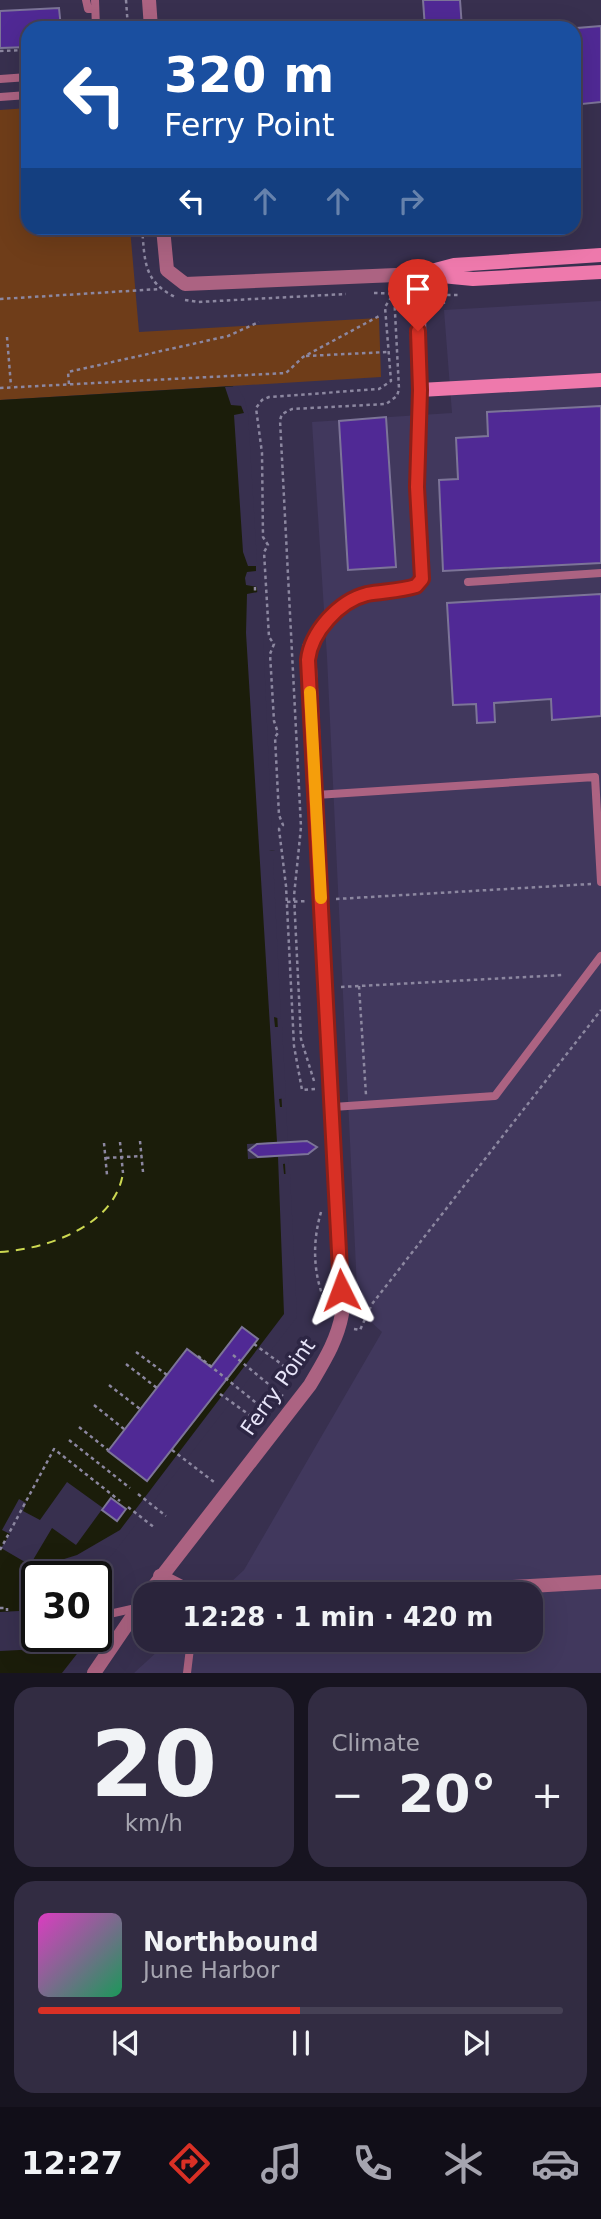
<!DOCTYPE html>
<meta charset="utf-8">
<style>
body{margin:0;font-family:"DejaVu Sans",sans-serif;background:#322c42;color:#f1f3f6;height:100vh;display:flex;flex-direction:column;font-size:26px;white-space:nowrap}
*{box-sizing:border-box;margin:0}
p{font-size:23px;color:#a5a4af}
.icon{flex:none;width:38px;height:38px;fill:none;stroke:currentColor;stroke-width:2;stroke-linecap:round;stroke-linejoin:round}
.map{position:relative;height:1673px;overflow:hidden}
.side{display:flex;flex-direction:column;gap:14px;padding:14px;background:#171420;flex:1}
.side>*{flex:none}
.hud{position:absolute;left:21px;top:21px;width:560px;height:214px;border-radius:21px;box-shadow:0 7px 28px #0002,0 0 0 2px #464155;background:#1a4fa0;color:#fff;overflow:hidden}
.speed{position:absolute;left:21px;top:1561px;display:flex;gap:14px;font-size:35px;font-weight:700;text-align:center}
.speed>*{display:grid;place-content:center;width:91px;height:91px;border-radius:50%;background:#2a243b;box-shadow:0 7px 28px #0002,0 0 0 2px #464155;line-height:1}
.speed .limit{border:4px solid #111;border-radius:10px;background:#fff;color:#111}
.pin{position:absolute;display:grid;place-items:center;width:60px;height:60px;color:#fff;margin:-72px -30px;border-radius:50% 50% 50% 0;rotate:-45deg;box-shadow:0 0 7px #0007}
.pin .icon{rotate:45deg}
.me{position:absolute;width:77px;margin:-38px;rotate:357deg;stroke-linejoin:round;filter:drop-shadow(0 0 5px #0008)}
.turn{display:flex;align-items:center;gap:24px;height:147px;padding:0 28px;font-size:32px}
.turn .icon{width:91px;height:91px;stroke-width:2.5}
.turn b{display:block;font-size:49px;line-height:60px}
.lanes{display:flex;align-items:center;height:66px;padding:0 28px;background:#0003;justify-content:center;gap:35px;direction:ltr}
.lanes .off{opacity:.35}
.big{font-size:52px;font-weight:600;line-height:1.1}
.side .widget{flex:1;display:flex;flex-direction:column;justify-content:center;gap:10px;min-width:0;padding:0 24px;border-radius:21px;background:#322c42}
.side .dial{align-items:center;gap:0}
.dial b{font-size:91px;line-height:1}
.song{display:flex;align-items:center;gap:21px}
.cover{width:84px;height:84px;border-radius:10px;background:linear-gradient(135deg,hsl(310 70% 55%),hsl(150 70% 35%))}
.played{height:7px;border-radius:4px;background:linear-gradient(90deg,#d93025 50%,#464155 50%)}
.keys{display:flex;justify-content:space-around;direction:ltr}
.heat{display:flex;justify-content:space-between;align-items:center;font-size:38px;direction:ltr}
.side .tiles{flex:1;display:grid;gap:14px;grid-template-columns:1fr 1fr}
.widget:last-child{grid-column:span 2}
.trip{position:absolute;left:133px;top:1582px;width:410px;height:70px;border-radius:21px;background:#2a243b;box-shadow:0 7px 28px #0002,0 0 0 2px #464155;font-weight:600;line-height:70px;text-align:center}
.tabs{display:flex;height:112px;justify-content:space-around;align-items:center;background:#110e18;color:#a5a4af}
.tabs .icon{width:49px;height:49px}
.tabs .current{color:#d93025}
.tabs b{font-size:32px;color:#f1f3f6}
.map>svg:first-child{display:block}
.built{fill:#41385d}
.green{fill:#6f3d19}
.water{fill:#1b1d0a}
.pier{fill:#38304f}
.lines{fill:none;stroke-linecap:round;stroke-linejoin:round}
.ferry{stroke:#ccd851;stroke-width:2;stroke-dasharray:9 7;stroke-linecap:butt}
.building{fill:#502995;stroke:#7c7498;stroke-width:2}
.path{stroke:#8c87a0;stroke-width:2.5;stroke-dasharray:3.5 3.5;stroke-linecap:butt}
.lane{stroke:#ac6382;stroke-width:8}
.street{stroke:#ac6382;stroke-width:14}
.secondary{stroke:#ee79ac;stroke-width:14}
.route-casing{stroke:#8d1f18;stroke-width:18}
.route{stroke:#d93025;stroke-width:12}
.slow{stroke:#f59e0b;stroke-width:12}
.labels{text-anchor:middle;dominant-baseline:central;stroke-width:7;stroke-linejoin:round;paint-order:stroke}
.street-label{font-size:21px;fill:#e7e4f8;stroke:#2d2644}
</style>
<div class="map">
<svg width="601" height="1673" viewBox="0 0 601 1673">
<rect width="100%" height="100%" fill="#38304f"/>
<polygon class="built" points="601,301 601,1673 134,1673 170,1640 530,1640 530,1594 218,1594 244,1570 382,1332 358,1310 327,657 312,422 452,413 444,310"/>
<polygon class="green" points="28,108 28,228 130,228 139,332 379,318 381,377 0,400 0,110"/>
<polygon class="water" points="233,386 244,413 256,566 269,846 275,846 275,850 269,851 269,859 293,1317 109,1553 37,1577 37,1636 81,1636 87,1641 62,1673 0,1673 0,400"/>
<g class="pier">
<polygon points="237,386 244,398 248,413 257,562 260,566 272,836 269,836 269,846 275,846 275,850 269,851 269,858 273,859 281,1019 274,1017 275,1027 282,1027 286,1098 279,1099 280,1107 286,1107 289,1163 283,1164 284,1174 290,1174 297,1317 112,1555 81,1577 37,1577 37,1598 27,1580 29,1570 77,1555 120,1530 284,1314 278,1157 248,1159 247,1144 277,1142 246,633 247,594 258,592 257,587 246,585 245,578 247,572 256,571 256,566 248,566 243,552 234,415 244,413 243,406 231,405 225,387"/>
<polygon points="67,1482 103,1508 76,1545 52,1528 30,1565 1,1548 10,1534 2,1530 19,1499 26,1503 23,1511 40,1520"/>
<polygon points="37,1610 37,1636 81,1636 87,1641 59,1642 40,1649 0,1651 0,1612"/>
</g>
<g class="lines">
<path class="ferry" d="M0 1252C47 1249 115 1226 123 1173"/>
</g>
<g class="building">
<polygon points="423,0 460,0 462,28 425,28"/>
<polygon points="59,8 61,28 28,28 28,47 0,48 0,11"/>
<polygon points="601,26 601,102 582,104 577,28"/>
<polygon points="601,406 601,563 443,571 439,480 458,479 456,438 488,436 487,412"/>
<polygon points="386,417 396,567 348,570 339,421"/>
<polygon points="601,594 601,716 552,720 551,699 494,703 495,722 477,723 476,704 453,705 447,603"/>
<polygon points="307,1141 317,1147 308,1154 258,1157 249,1150 257,1144"/>
<polygon points="242,1327 258,1339 147,1481 108,1451 187,1349 211,1367"/>
<polygon points="111,1498 126,1509 117,1521 102,1510"/>
</g>
<g class="lines">
<g class="path">
<polyline points="126,0 128,28"/>
<polyline points="61,28 85,26"/>
<polyline points="0,51 28,50"/>
<path d="M142 228C145 261 143 281 175 297"/>
<polyline points="374,293 405,294"/>
<polyline points="433,295 461,295"/>
<polyline points="443,295 444,304"/>
<polyline points="0,299 160,289"/>
<polyline points="185,300 198,302 346,294"/>
<polyline points="7,337 11,386"/>
<polyline points="306,356 387,352"/>
<polyline points="69,384 68,372 228,336 259,322"/>
<polyline points="0,388 286,373 303,357 381,315"/>
<polyline points="255,587 255,593"/>
<polyline points="336,899 591,884"/>
<polyline points="287,902 308,901"/>
<polyline points="359,986 366,1095"/>
<polyline points="341,987 563,975"/>
<polyline points="314,1081 301,1039 294,896 301,827 280,420 282,414 292,409 386,404 397,396 399,389 394,293"/>
<polyline points="315,1089 302,1090 294,1046 286,886 279,829 283,825 279,815 275,737 278,733 274,721 270,654 274,644 269,637 264,552 268,545 263,537 262,453 256,408 262,400 269,397 379,389 391,381 385,307 394,293"/>
<polyline points="140,1141 143,1172"/>
<polyline points="120,1142 123,1173"/>
<polyline points="104,1143 107,1175"/>
<polyline points="106,1158 142,1156"/>
<path d="M321 1212C312 1243 313 1275 326 1304"/>
<polyline points="354,1329 360,1330 372,1304 601,1010"/>
<polyline points="254,1344 299,1377"/>
<polyline points="136,1352 167,1375"/>
<polyline points="233,1355 283,1396"/>
<polyline points="198,1356 270,1414"/>
<polyline points="126,1364 157,1388"/>
<polyline points="109,1385 140,1409"/>
<polyline points="220,1394 261,1423"/>
<polyline points="94,1405 124,1429"/>
<polyline points="79,1427 108,1450"/>
<polyline points="69,1440 130,1488"/>
<polyline points="172,1450 214,1482"/>
<polyline points="138,1494 166,1516"/>
<polyline points="128,1507 155,1528"/>
<polyline points="0,1550 54,1449 120,1501"/>
<polyline points="0,1608 7,1608 7,1611"/>
</g>
<g class="lane">
<polyline points="86,0 88,9 95,9"/>
<polyline points="95,0 96,28"/>
<polyline points="0,79 28,77"/>
<polyline points="0,97 28,95"/>
<polyline points="468,582 601,573"/>
<polyline points="316,795 595,777 601,882"/>
<polyline points="333,1107 495,1096 601,956"/>
<polyline points="96,1617 136,1608"/>
<polyline points="187,1673 191,1640"/>
</g>
<g class="street">
<polyline points="149,0 151,28"/>
<polyline points="160,1576 195,1594"/>
<path d="M148 1594 310 1385C324 1361 337 1341 342 1314L309 647C321 625 341 601 366 595 383 590 400 591 416 586L422 579V571L417 487 420 274 185 284 167 270 163 228"/>
<polyline points="387,1594 601,1582"/>
<polyline points="94,1673 145,1598"/>
</g>
<g class="secondary">
<polyline points="420,274 454,265 601,255"/>
<polyline points="421,274 473,279 601,272"/>
<polyline points="420,390 601,380"/>
</g>
</g>
<g class="lines">
<g class="route-casing">
<path id="route" d="M341 1290 308 660C311 632 339 601 367 594 384 591 400 591 416 586L422 579 417 487 420 390 418 331"/>
</g>
<use href="#route" class="route"/>
<polyline class="slow" points="310,692 321,898"/>
</g>
<g class="labels">
<g class="street-label">
<text transform="translate(278 1387) rotate(-55)">Ferry Point</text>
</g>
</g>
</svg>
<div class="speed"><div class="limit">30</div></div>
<div class="pin" style="left:418px;top:331px;background:#d93025"><svg class="icon" aria-label="arrive" viewBox="0 0 24 24"><path d="M6 21V4h12l-3 4 3 4H6"/></svg></div>
<svg class="me" style="left:341px;top:1290px" viewBox="-20 -20 40 40"><path d="M0-17L14 15 0 8-14 15z" fill="#d93025" stroke="#fff" stroke-width="4"/></svg>
<div class="trip">12:28 · 1 min · 420 m</div>
<div class="hud">
<div class="turn"><svg class="icon" aria-label="left" viewBox="0 0 24 24"><path d="M17 20v-9H6M10 6l-5 5 5 5"/></svg><div><b>320 m</b>Ferry Point</div></div>
<div class="lanes"><svg class="icon" aria-label="left" viewBox="0 0 24 24"><path d="M17 20v-9H6M10 6l-5 5 5 5"/></svg><svg class="icon off" aria-label="ahead" viewBox="0 0 24 24"><path d="M12 20V5M6 11l6-6 6 6"/></svg><svg class="icon off" aria-label="ahead" viewBox="0 0 24 24"><path d="M12 20V5M6 11l6-6 6 6"/></svg><svg class="icon off" aria-label="right" viewBox="0 0 24 24"><path d="M7 20v-9h11M14 6l5 5-5 5"/></svg></div>
</div>
</div>
<section class="side">
<div class="tiles">
<div class="widget dial"><b>20</b><p>km/h</p></div>
<div class="widget"><p>Climate</p>
<div class="heat"><a>−</a><b class="big">20°</b><a>+</a></div>
</div>
<div class="widget">
<div class="song"><i class="cover"></i><div><b>Northbound</b><p>June Harbor</p></div></div>
<div class="played"></div>
<div class="keys"><svg class="icon" aria-label="previous" viewBox="0 0 24 24"><path d="M18 5L8 12l10 7zM5 5v14"/></svg><svg class="icon" aria-label="pause" viewBox="0 0 24 24"><path d="M8 5v14M16 5v14"/></svg><svg class="icon" aria-label="next" viewBox="0 0 24 24"><path d="M6 5l10 7-10 7zM19 5v14"/></svg></div>
</div>
</div>
</section>
<nav class="tabs">
<b>12:27</b>
<svg class="icon current" aria-label="directions" viewBox="0 0 24 24"><path d="M12 3l9 9-9 9-9-9zM9 14v-3h6M13 9l2 2-2 2"/></svg>
<svg class="icon" aria-label="music" viewBox="0 0 24 24"><path d="M9 18V5l10-2v13"/><circle cx="6" cy="18" r="3"/><circle cx="16" cy="16" r="3"/></svg>
<svg class="icon" aria-label="phone" viewBox="0 0 24 24"><path d="M5 4h4l2 5-3 2q2 4 5 5l2-3 5 2v4C11 20 4 13 5 4z"/></svg>
<svg class="icon" aria-label="climate" viewBox="0 0 24 24"><path d="M12 3v18M4 7l16 10M4 17L20 7"/></svg>
<svg class="icon" aria-label="car" viewBox="0 0 24 24"><path d="M5 17H2v-5l4-1 3-4h7l3 4 3 1v5h-3M9 17h6M6 11h13"/><circle cx="7" cy="17" r="2"/><circle cx="17" cy="17" r="2"/></svg>
</nav>
